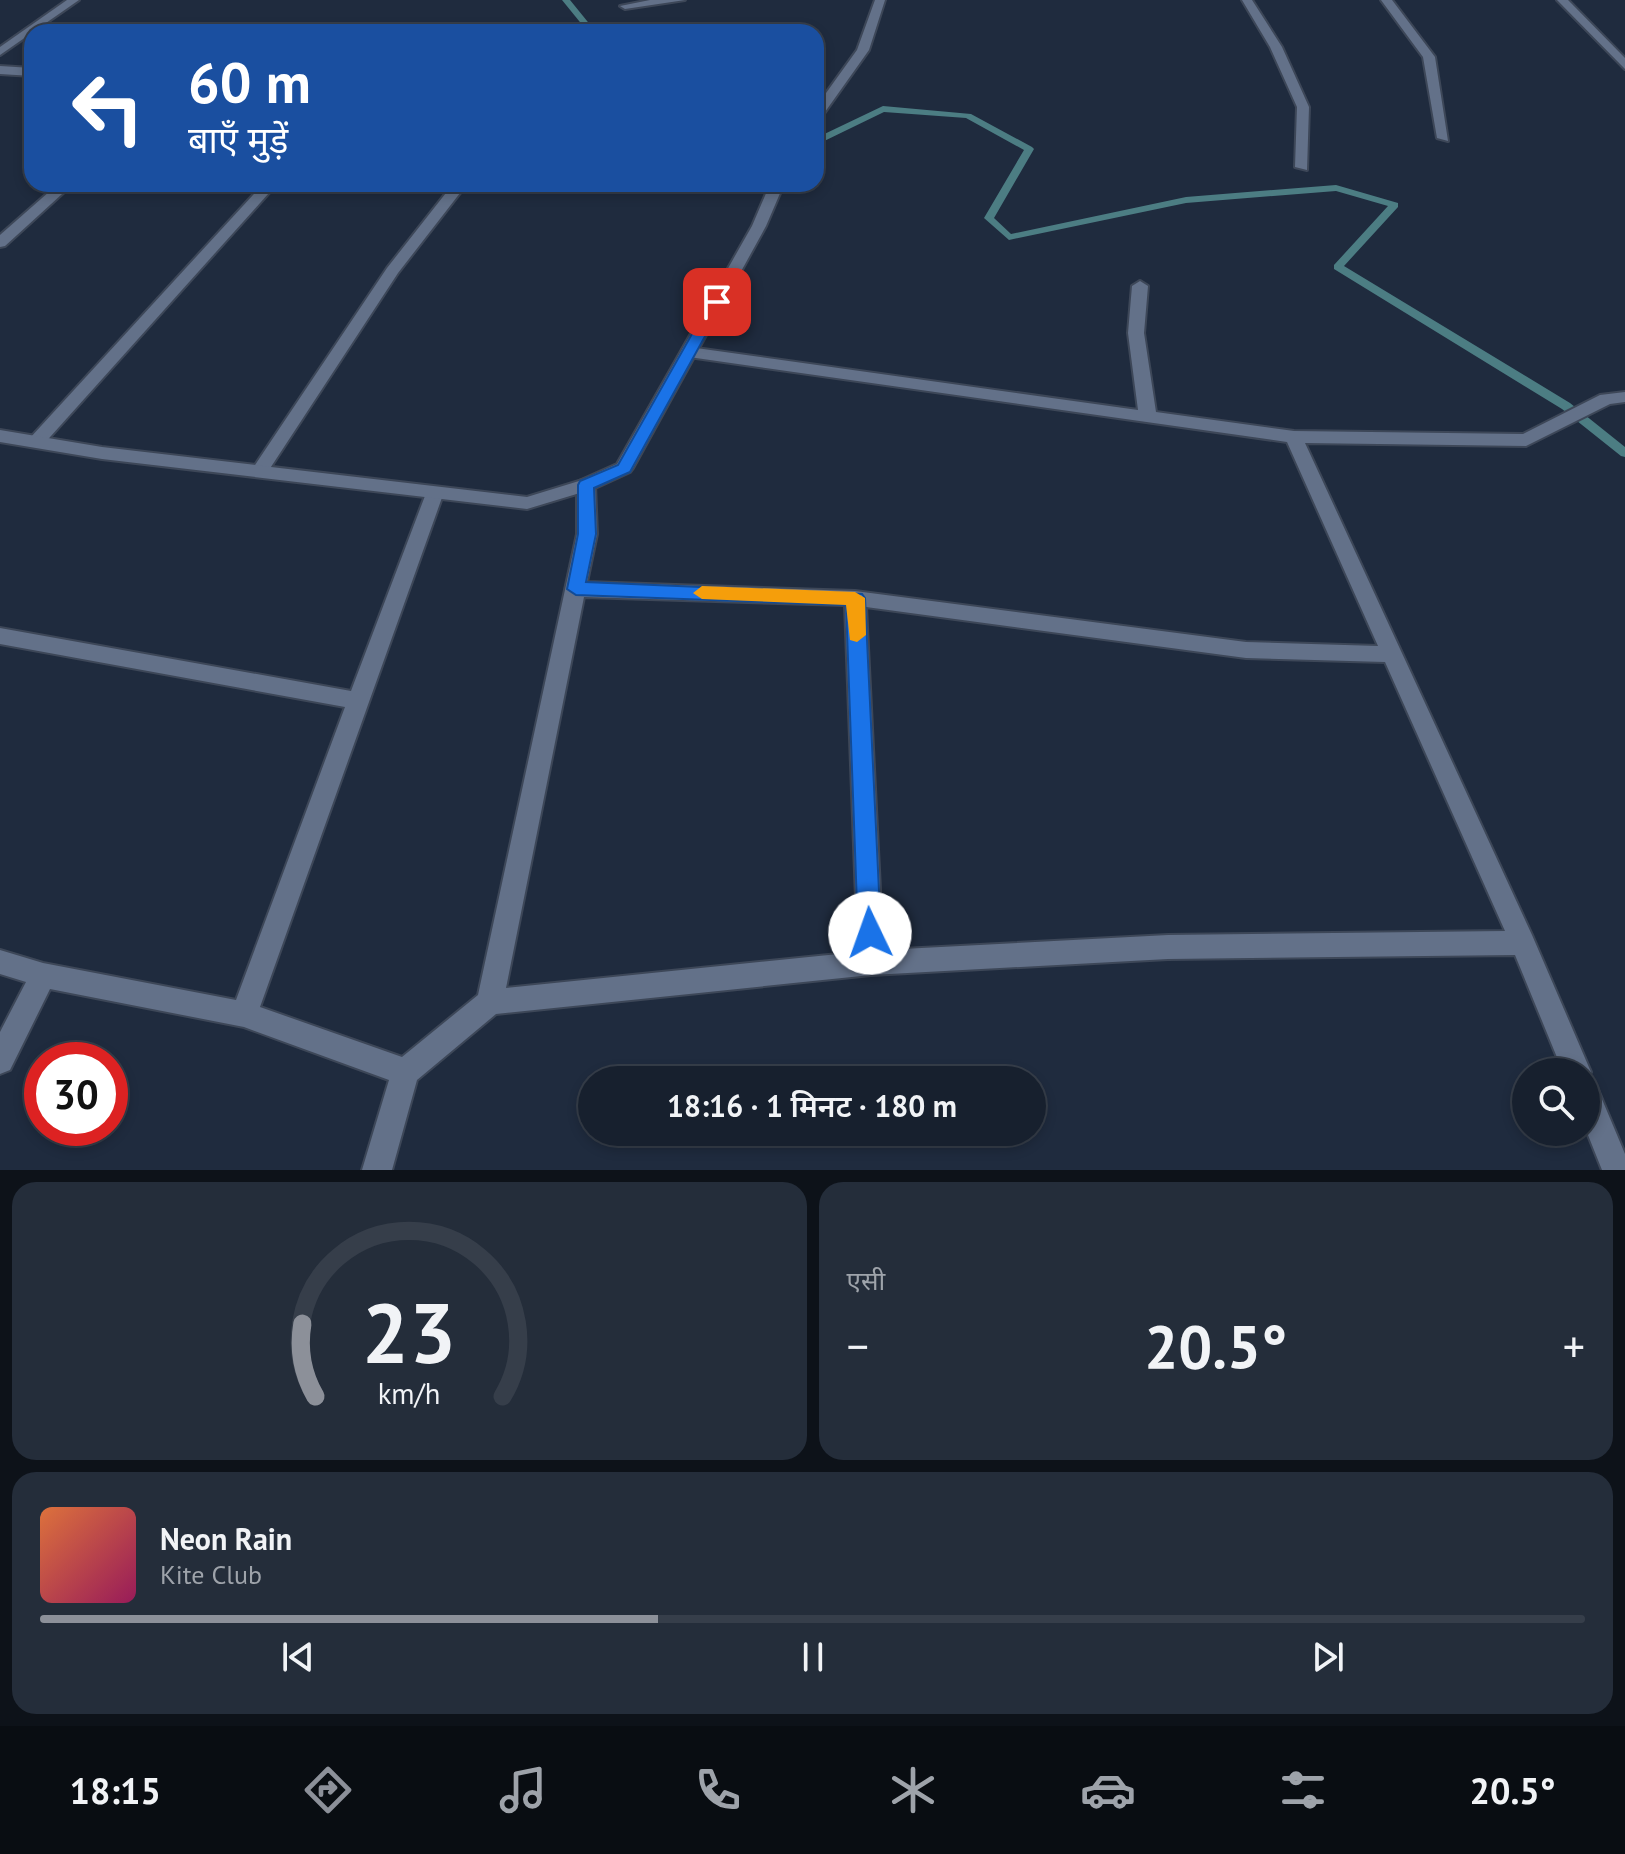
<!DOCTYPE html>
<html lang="hi">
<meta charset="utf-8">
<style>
body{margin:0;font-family:"PT Sans","Noto Sans Devanagari",sans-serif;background:#242d3a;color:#f1f3f6;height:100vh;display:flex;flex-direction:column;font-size:30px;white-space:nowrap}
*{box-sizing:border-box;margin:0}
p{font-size:26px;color:#9ea3aa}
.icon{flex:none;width:44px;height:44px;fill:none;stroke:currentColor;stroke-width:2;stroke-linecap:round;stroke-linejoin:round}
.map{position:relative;height:1170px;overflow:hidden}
.panel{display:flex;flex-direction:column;gap:12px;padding:12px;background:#0d1219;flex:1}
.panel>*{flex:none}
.banner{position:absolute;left:24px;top:24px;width:800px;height:168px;border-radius:24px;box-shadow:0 4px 12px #0003,0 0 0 2px #363e4a;background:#1a4fa0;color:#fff;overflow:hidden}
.tools{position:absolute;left:1512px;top:1058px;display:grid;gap:16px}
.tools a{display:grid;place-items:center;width:88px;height:88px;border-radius:50%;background:#17202e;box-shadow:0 4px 12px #0003,0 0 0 2px #363e4a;font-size:40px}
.speed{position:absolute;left:24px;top:1042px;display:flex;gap:16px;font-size:40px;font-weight:700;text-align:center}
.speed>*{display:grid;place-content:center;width:104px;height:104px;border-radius:50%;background:#17202e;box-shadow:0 4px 12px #0003,0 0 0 2px #363e4a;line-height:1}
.speed .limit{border:12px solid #d22;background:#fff;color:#111}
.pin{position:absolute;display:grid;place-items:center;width:68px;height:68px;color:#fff;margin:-34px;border-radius:16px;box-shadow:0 4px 12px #0006}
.me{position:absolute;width:88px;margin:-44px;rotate:357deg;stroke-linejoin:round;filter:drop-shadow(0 0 6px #0008)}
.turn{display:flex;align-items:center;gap:28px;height:168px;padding:0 32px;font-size:36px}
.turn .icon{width:104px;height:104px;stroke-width:2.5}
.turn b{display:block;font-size:56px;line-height:68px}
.big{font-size:60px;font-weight:600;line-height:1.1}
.panel .tile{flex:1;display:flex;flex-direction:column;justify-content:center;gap:12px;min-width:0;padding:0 28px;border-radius:24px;background:#242d3a}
.panel .dial{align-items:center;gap:0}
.dial svg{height:208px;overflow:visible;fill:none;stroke:#363e4a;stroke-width:7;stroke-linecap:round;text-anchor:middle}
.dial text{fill:#f1f3f6;stroke:none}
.song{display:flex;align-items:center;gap:24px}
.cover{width:96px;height:96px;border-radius:12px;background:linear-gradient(135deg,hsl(20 70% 55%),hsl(330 70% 35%))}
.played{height:8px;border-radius:4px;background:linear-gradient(90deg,#8c9099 40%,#363e4a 40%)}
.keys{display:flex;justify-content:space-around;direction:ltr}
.heat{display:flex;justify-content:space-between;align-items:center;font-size:44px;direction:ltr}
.panel .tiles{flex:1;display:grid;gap:12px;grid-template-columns:1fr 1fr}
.tile:last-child{grid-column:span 2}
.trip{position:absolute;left:578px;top:1066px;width:468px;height:80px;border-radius:40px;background:#17202e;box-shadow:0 4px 12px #0003,0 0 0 2px #363e4a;font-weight:600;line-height:80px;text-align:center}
.tab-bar{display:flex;height:128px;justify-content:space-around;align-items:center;background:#090d12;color:#9ea3aa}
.tab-bar .icon{width:56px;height:56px}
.tab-bar .active{color:#8c9099}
.tab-bar b{font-size:36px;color:#f1f3f6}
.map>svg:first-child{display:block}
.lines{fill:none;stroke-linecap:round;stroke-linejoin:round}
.stream{fill:#4c7d83;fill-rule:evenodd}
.minor-casing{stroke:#3d4758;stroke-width:4}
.tertiary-casing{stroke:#3d4758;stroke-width:4}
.minor{fill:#637189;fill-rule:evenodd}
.tertiary{fill:#637189;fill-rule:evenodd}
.route{fill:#1a73e8;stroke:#114b97;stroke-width:2}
.slow{fill:#f59e0b}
</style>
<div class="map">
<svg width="1625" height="1170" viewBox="0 0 1625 1170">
<rect width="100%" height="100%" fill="#1f2b3e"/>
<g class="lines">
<g class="stream">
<polygon points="562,0 570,0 596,32 588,32"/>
<polygon points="883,106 971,114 1032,147 1034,149 994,218 1011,234 1186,197 1336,185 1398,203 1398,207 1344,266 1570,403 1625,447 1625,457 1621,456 1562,409 1334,269 1334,265 1388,206 1336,191 1186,203 1009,240 984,218 1024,150 966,118 884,112 816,145 816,138"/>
</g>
<g class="minor-casing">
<g id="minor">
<polygon points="67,0 79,0 0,55 0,47"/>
<polygon points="650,0 685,0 625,9 620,6"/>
<polygon points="1242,0 1252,0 1282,47 1309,107 1307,170 1295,167 1297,107 1270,47"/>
<polygon points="1381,0 1392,0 1435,57 1448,141 1437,138 1423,57"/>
<polygon points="1557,0 1568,0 1625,58 1625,69"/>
<polygon points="0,66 32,68 32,76 0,74"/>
<polygon points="58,184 73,184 5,246 0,247 0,235"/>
<polygon points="263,184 277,184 42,446 30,446 27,442 30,438"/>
<polygon points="453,184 467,184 398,273 265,476 253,476 250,472 253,468 387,268"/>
<path d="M1140 281 1148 286 1144 333 1156 412 1294 431 1523 434 1600 395 1625 392V402L1610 404 1526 446 1305 443 1532 935 1591 1072 1587 1081 1596 1085 1625 1154V1170H1602L1586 1130V1072H1563L1515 955 1168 959 871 975 496 1014 417 1080 392 1170H362L389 1080 244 1027 50 989 10 1070 0 1074V1032L26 982 0 974V950L43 963 236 1000 345 707 0 644V628L351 691 428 488H442L444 492 260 1007 402 1057 478 995 577 534V485L579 481 586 479 595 485 597 534 587 582 855 591 1246 642 1378 646 1287 442 689 357 681 352 689 347 1138 410 1128 333 1132 286ZM584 597 845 605 858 952 506 988ZM866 607 1246 658 1385 662 1505 931 1168 935 883 950Z"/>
</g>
</g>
<g class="tertiary-casing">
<g id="tertiary">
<polygon points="875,0 885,0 869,50 820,119 816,120 816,107 857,50"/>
<polygon points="770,184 784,184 766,226 633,468 630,472 593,489 527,509 102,459 0,442 0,430 102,447 527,497 579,481 617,464 752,226"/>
</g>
</g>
<use href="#minor" class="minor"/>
<use href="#tertiary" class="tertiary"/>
</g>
<polygon class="route" points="717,298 724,302 630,472 594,488 596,534 586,582 862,594 865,598 881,933 878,941 870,944 862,941 858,933 846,605 576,595 567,589 578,534 578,485 580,481 618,465 710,302"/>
<polygon class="slow" points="702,586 855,592 865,598 866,635 857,642 850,640 846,605 702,599 693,593"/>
</svg>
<div class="tools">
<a><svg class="icon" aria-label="search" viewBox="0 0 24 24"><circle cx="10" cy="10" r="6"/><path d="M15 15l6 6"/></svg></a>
</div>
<div class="speed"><div class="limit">30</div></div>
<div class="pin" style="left:717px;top:302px;background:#d93025"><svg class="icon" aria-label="arrive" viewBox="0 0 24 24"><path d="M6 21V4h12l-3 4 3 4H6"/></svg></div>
<svg class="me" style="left:870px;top:933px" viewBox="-20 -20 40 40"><circle r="19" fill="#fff"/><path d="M0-13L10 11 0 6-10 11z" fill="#1a73e8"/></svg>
<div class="trip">18:16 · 1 मिनट · 180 m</div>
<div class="banner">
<div class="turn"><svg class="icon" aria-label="left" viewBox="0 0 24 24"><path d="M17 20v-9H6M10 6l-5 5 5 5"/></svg><div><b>60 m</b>बाएँ मुड़ें</div></div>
</div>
</div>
<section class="panel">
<div class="tiles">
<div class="tile dial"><svg viewBox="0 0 100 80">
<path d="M14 69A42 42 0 1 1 86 69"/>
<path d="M14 69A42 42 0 0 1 9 41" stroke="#8c9099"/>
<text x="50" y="56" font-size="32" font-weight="700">23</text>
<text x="50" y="72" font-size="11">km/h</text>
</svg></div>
<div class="tile"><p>एसी</p>
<div class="heat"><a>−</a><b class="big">20.5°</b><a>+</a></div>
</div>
<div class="tile">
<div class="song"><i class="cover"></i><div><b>Neon Rain</b><p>Kite Club</p></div></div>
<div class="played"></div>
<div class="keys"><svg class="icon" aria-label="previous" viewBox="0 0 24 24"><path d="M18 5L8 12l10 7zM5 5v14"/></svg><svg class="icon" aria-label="pause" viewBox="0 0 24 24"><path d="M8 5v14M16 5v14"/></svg><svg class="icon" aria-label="next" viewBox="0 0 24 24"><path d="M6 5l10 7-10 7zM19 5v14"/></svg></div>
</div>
</div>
</section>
<nav class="tab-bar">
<b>18:15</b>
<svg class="icon active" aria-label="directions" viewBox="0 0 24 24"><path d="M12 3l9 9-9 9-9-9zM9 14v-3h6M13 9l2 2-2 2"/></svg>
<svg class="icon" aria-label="music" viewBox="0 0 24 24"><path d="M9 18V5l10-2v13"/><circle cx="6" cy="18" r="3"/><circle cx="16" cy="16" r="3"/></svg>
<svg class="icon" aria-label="phone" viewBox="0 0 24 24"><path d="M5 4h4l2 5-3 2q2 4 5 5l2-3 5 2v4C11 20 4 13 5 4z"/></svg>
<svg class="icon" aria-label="climate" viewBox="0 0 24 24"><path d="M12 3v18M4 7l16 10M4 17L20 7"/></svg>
<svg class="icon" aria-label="car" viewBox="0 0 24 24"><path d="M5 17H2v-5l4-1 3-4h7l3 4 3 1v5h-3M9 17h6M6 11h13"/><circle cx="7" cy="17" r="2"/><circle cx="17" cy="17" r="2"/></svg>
<svg class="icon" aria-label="filters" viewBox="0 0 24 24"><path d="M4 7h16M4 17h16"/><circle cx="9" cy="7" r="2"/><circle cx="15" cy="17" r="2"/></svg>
<b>20.5°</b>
</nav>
